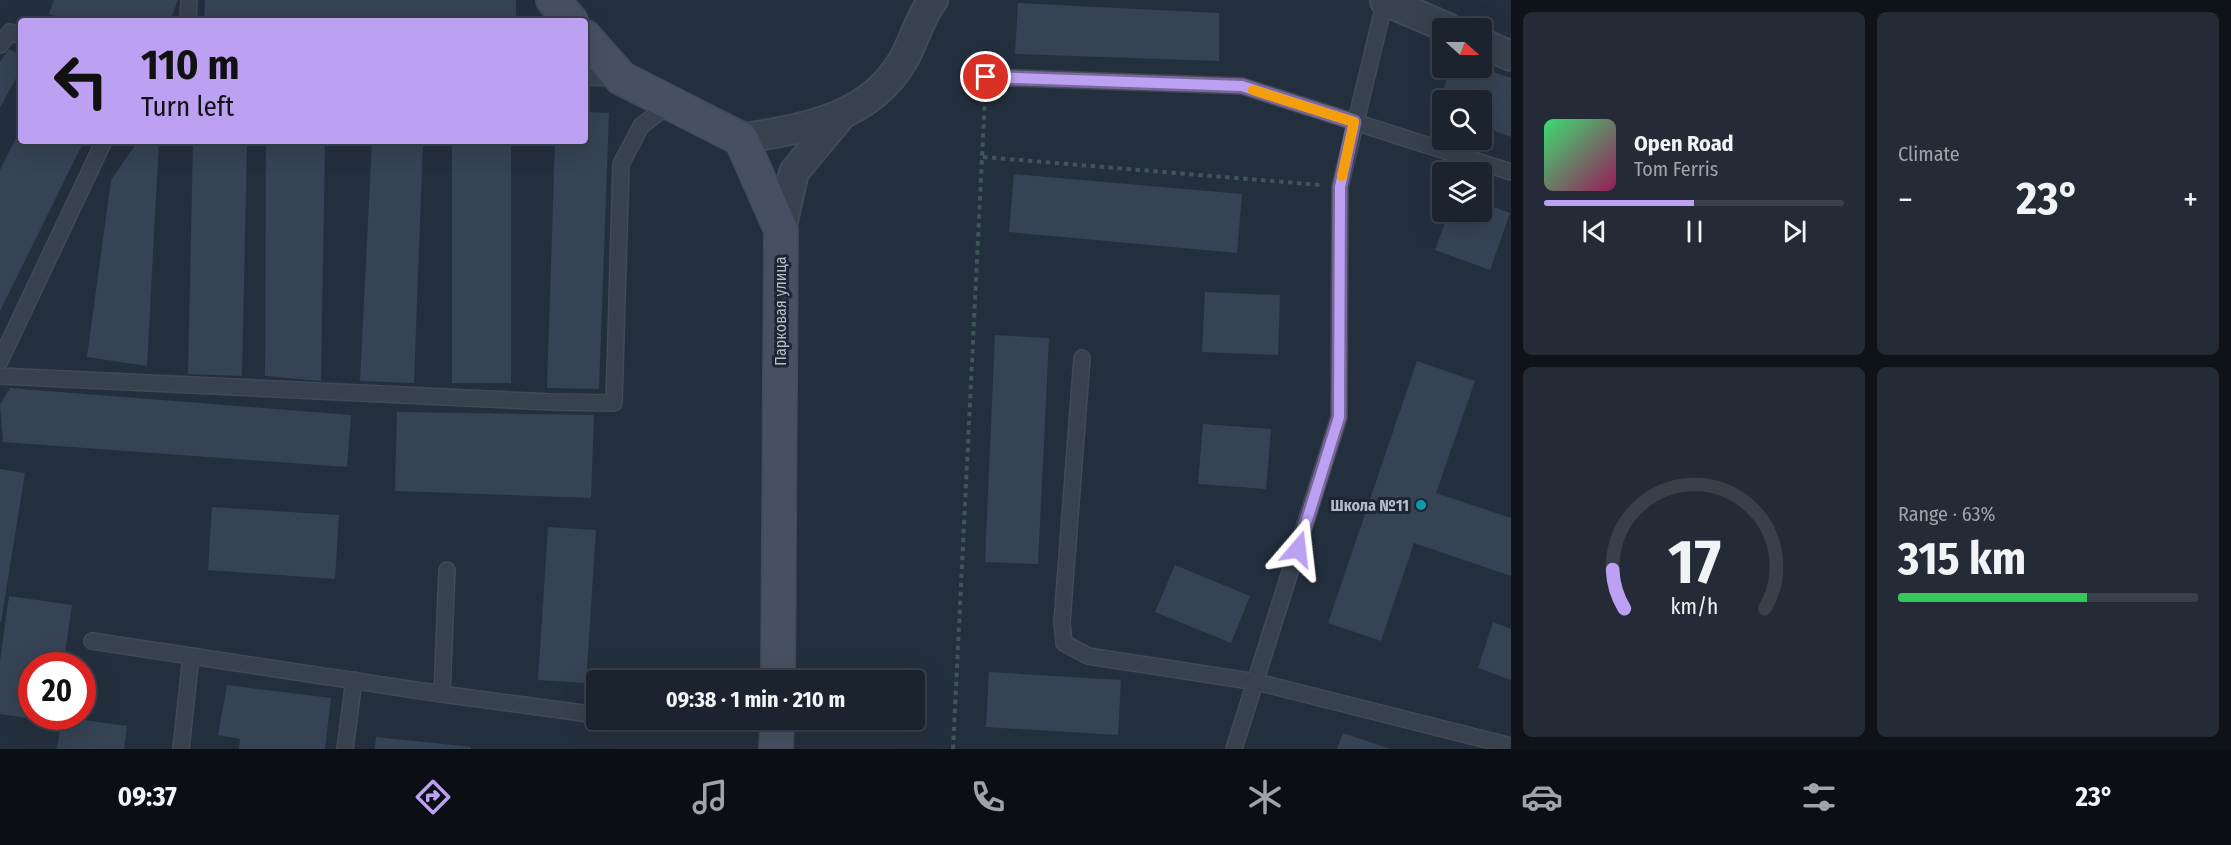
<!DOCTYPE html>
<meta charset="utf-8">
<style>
body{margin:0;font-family:"Fira Sans Condensed",sans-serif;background:#242b36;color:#f1f3f6;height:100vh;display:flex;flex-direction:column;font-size:22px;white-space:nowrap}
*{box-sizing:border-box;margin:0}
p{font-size:20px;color:#a0a4aa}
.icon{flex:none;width:33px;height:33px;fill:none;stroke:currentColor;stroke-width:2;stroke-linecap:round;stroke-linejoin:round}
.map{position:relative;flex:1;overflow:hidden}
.details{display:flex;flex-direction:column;gap:12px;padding:12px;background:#0f1319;width:720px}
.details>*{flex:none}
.hud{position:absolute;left:18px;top:18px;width:570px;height:126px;border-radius:6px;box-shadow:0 6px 24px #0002,0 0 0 2px #39404a;background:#bca0f2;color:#111;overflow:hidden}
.needle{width:39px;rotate:111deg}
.controls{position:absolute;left:1432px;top:18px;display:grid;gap:12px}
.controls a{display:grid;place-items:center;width:60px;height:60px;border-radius:6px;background:#1b232e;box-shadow:0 6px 24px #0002,0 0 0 2px #39404a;font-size:30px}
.speed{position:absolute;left:18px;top:652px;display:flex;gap:12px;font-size:30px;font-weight:700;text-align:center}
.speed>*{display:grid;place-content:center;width:78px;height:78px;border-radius:50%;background:#1b232e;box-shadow:0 6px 24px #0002,0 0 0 2px #39404a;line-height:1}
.speed .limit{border:9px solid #d22;background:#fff;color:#111}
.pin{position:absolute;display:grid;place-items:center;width:51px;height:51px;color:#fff;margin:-26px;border:3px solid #fff;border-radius:50%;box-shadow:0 2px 6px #0007}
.me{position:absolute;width:66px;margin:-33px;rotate:17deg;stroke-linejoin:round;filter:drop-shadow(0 0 4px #0008)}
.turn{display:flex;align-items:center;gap:21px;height:126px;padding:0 24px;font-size:27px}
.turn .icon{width:78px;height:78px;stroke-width:2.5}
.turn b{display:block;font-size:42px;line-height:51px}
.big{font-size:45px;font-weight:700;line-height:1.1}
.details .widget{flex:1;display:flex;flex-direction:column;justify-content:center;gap:9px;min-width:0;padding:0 21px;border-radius:9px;background:#242b36}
.details .dial{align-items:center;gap:0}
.dial svg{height:156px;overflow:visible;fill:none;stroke:#39404a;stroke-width:7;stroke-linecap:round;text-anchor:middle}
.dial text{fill:#f1f3f6;stroke:none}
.song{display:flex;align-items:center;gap:18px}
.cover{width:72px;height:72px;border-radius:9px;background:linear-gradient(135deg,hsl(140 70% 55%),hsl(330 70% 35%))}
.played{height:6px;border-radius:3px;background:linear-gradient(90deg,#bca0f2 50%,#39404a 50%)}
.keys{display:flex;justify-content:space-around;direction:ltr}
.heat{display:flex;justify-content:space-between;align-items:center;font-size:33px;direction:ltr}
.charge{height:9px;border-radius:4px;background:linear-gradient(90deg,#34c759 63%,#39404a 0)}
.details .tiles{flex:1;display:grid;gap:12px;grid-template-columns:repeat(2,1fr)}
.trip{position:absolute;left:586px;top:670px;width:339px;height:60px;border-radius:6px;background:#1b232e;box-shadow:0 6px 24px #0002,0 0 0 2px #39404a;font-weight:700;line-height:60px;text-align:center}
.dock{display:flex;height:96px;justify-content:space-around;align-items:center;background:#0b0e12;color:#a0a4aa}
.dock .icon{width:42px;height:42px}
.dock .current{color:#bca0f2}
.dock b{font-size:27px;color:#f1f3f6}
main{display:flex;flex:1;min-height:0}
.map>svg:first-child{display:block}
.building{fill:#364354}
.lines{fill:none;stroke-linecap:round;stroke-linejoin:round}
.lane-casing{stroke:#414a57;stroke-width:18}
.street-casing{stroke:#414a57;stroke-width:32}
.secondary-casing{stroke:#414a57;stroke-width:36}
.path{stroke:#3f5557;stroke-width:4;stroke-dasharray:4.5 4.5;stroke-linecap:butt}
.lane{stroke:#38414e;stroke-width:15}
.street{stroke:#38414e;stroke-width:28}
.secondary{stroke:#465061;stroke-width:33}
.route-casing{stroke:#7a689d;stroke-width:15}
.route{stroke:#bca0f2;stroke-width:10}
.slow{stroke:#f59e0b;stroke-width:10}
.culture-dot{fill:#0f9aa8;stroke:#1d2633;stroke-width:2}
.labels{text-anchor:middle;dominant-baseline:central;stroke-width:6;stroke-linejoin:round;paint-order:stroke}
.street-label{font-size:16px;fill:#b4bcc9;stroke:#1d2633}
.poi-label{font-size:16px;font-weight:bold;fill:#b4bcc9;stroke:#1d2633;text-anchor:end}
</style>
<main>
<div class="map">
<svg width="1511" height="749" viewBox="0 0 1511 749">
<rect width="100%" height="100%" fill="#242f3e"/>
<g class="building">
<polygon points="54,0 178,0 170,21 65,21 49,14"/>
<polygon points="205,0 516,0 516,21 204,21"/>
<polygon points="1018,3 1219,13 1219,61 1015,54"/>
<polygon points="9,49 21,55 21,69 0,108 0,62"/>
<polygon points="1450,68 1481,68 1511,78 1511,137 1482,126 1482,100 1443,100 1443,113 1437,110"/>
<polygon points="585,112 609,113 599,389 547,388 555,141 585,141"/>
<polygon points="21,128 21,141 84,141 0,311 0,170"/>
<polygon points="138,141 159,141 147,366 87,357 111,180"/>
<polygon points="193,141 247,141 242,376 188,374"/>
<polygon points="266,141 325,141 321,381 265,376"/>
<polygon points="372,141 423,141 414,383 360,381"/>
<rect x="452" y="141" width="59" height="242"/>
<polygon points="1014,174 1242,194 1237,253 1009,232"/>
<polygon points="1482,203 1510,213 1490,270 1435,250 1449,212 1482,212"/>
<polygon points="1205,292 1280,295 1278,355 1202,352"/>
<polygon points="995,335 1049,338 1038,564 985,562"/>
<polygon points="1417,361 1475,381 1436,493 1511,518 1511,576 1414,543 1381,641 1328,623"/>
<polygon points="10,388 351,415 347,467 3,442 0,405"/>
<polygon points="397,412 594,415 591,498 395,491"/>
<polygon points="1203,424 1271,429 1266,489 1198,484"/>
<polygon points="0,469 25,473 1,622 0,622"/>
<polygon points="212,507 339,515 335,579 208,570"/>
<polygon points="548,527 596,530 586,683 538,680"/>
<polygon points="1175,565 1250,596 1231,643 1155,612"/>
<polygon points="9,596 72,605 63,666 32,666 32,717 55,717 55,722 0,714 0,661"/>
<polygon points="1493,622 1511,629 1511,680 1478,668"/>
<polygon points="989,672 1121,680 1118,735 986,727"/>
<polygon points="227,685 331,698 325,749 239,749 240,739 218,735"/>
<polygon points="62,717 127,726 124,749 57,749"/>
<polygon points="1343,733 1390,749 1337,749"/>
<polygon points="376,737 471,747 471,749 375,749"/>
</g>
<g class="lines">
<g class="lane-casing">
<g id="lane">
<polyline points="188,21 189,0"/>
<polyline points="0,45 10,32 21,36"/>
<polyline points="585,77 618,78"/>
<polyline points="986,77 1242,86 1511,172"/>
<polyline points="1082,358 1062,622 1064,643 1088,656 1257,682 1511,746"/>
<polyline points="0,361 104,141"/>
<polyline points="0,376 552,402 614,403 621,164 641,126 671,103"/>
<polyline points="92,641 191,656"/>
<polyline points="442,694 447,570"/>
<polyline points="181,749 191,656 442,694 597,715"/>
<polyline points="345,749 354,680"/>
<polyline points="1234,749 1339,417 1340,187 1385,1"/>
</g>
</g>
<g class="street-casing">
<g id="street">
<polyline points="1385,1 1448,28"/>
<polyline points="1482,43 1511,56"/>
<path d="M741 139C803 128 867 120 902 62 914 42 919 18 933 0"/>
<polyline points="781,230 794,172 839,118"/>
</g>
</g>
<g class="secondary-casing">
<g id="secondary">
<polyline points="553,0 571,21"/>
<polyline points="585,37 621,78 741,139 781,230 778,681"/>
<polyline points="776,749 777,720"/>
</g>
</g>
<g class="path">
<polyline points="983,157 1320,185"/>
<polyline points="953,749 985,97"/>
</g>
<use href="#lane" class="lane"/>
<use href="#street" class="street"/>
<use href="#secondary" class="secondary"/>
</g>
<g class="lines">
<g class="route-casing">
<polyline id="route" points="986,77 1242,86 1354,122 1340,187 1339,417 1298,549"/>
</g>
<use href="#route" class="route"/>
<polyline class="slow" points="1253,90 1354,122 1342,176"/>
</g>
<circle class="culture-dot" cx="1421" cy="505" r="6"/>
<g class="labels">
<g class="street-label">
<text transform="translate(780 311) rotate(-90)">Парковая улица</text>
</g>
<g class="poi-label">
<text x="1409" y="505">Школа №11</text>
</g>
</g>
</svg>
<div class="controls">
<a><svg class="needle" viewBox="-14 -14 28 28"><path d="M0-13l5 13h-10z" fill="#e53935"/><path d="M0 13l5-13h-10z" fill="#a0a4aa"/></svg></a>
<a><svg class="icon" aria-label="search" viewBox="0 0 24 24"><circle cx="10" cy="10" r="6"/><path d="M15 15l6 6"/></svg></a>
<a><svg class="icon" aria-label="layers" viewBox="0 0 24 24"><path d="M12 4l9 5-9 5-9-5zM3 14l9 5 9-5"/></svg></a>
</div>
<div class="speed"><div class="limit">20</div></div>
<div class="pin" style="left:986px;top:77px;background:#d93025"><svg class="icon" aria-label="arrive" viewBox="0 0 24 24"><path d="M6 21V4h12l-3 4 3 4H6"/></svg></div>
<svg class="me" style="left:1298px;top:549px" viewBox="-20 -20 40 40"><path d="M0-17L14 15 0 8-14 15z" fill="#bca0f2" stroke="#fff" stroke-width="4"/></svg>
<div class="trip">09:38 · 1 min · 210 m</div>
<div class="hud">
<div class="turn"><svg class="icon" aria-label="left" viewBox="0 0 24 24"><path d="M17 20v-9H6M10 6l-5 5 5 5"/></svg><div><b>110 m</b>Turn left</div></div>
</div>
</div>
<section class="details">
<div class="tiles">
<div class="widget">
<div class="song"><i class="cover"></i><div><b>Open Road</b><p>Tom Ferris</p></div></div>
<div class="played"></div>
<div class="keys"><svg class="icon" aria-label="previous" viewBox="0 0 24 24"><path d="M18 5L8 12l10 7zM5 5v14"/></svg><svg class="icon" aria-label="pause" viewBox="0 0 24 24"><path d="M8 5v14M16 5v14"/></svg><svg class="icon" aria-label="next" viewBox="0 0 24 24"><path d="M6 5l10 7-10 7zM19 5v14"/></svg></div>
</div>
<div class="widget"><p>Climate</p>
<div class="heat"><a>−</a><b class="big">23°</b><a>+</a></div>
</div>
<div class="widget dial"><svg viewBox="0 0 100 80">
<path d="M14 69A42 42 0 1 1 86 69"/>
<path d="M14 69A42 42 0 0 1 8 49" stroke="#bca0f2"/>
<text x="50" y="56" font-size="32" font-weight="700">17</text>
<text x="50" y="72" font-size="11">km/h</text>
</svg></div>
<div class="widget"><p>Range · 63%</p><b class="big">315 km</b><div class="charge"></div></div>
</div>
</section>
</main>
<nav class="dock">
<b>09:37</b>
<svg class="icon current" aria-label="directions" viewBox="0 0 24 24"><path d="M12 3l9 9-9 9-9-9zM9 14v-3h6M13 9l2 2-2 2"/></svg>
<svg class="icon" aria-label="music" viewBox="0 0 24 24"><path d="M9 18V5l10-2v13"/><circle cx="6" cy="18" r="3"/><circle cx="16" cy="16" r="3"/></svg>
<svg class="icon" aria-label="phone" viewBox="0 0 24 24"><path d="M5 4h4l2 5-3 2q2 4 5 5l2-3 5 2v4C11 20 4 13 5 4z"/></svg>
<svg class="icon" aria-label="climate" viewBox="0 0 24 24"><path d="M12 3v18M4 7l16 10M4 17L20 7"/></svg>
<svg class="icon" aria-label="car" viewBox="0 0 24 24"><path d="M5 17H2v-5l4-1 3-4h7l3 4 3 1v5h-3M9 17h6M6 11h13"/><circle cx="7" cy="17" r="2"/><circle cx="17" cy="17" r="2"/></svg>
<svg class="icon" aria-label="filters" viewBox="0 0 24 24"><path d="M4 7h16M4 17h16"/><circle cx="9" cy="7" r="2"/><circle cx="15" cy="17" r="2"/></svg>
<b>23°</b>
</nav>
